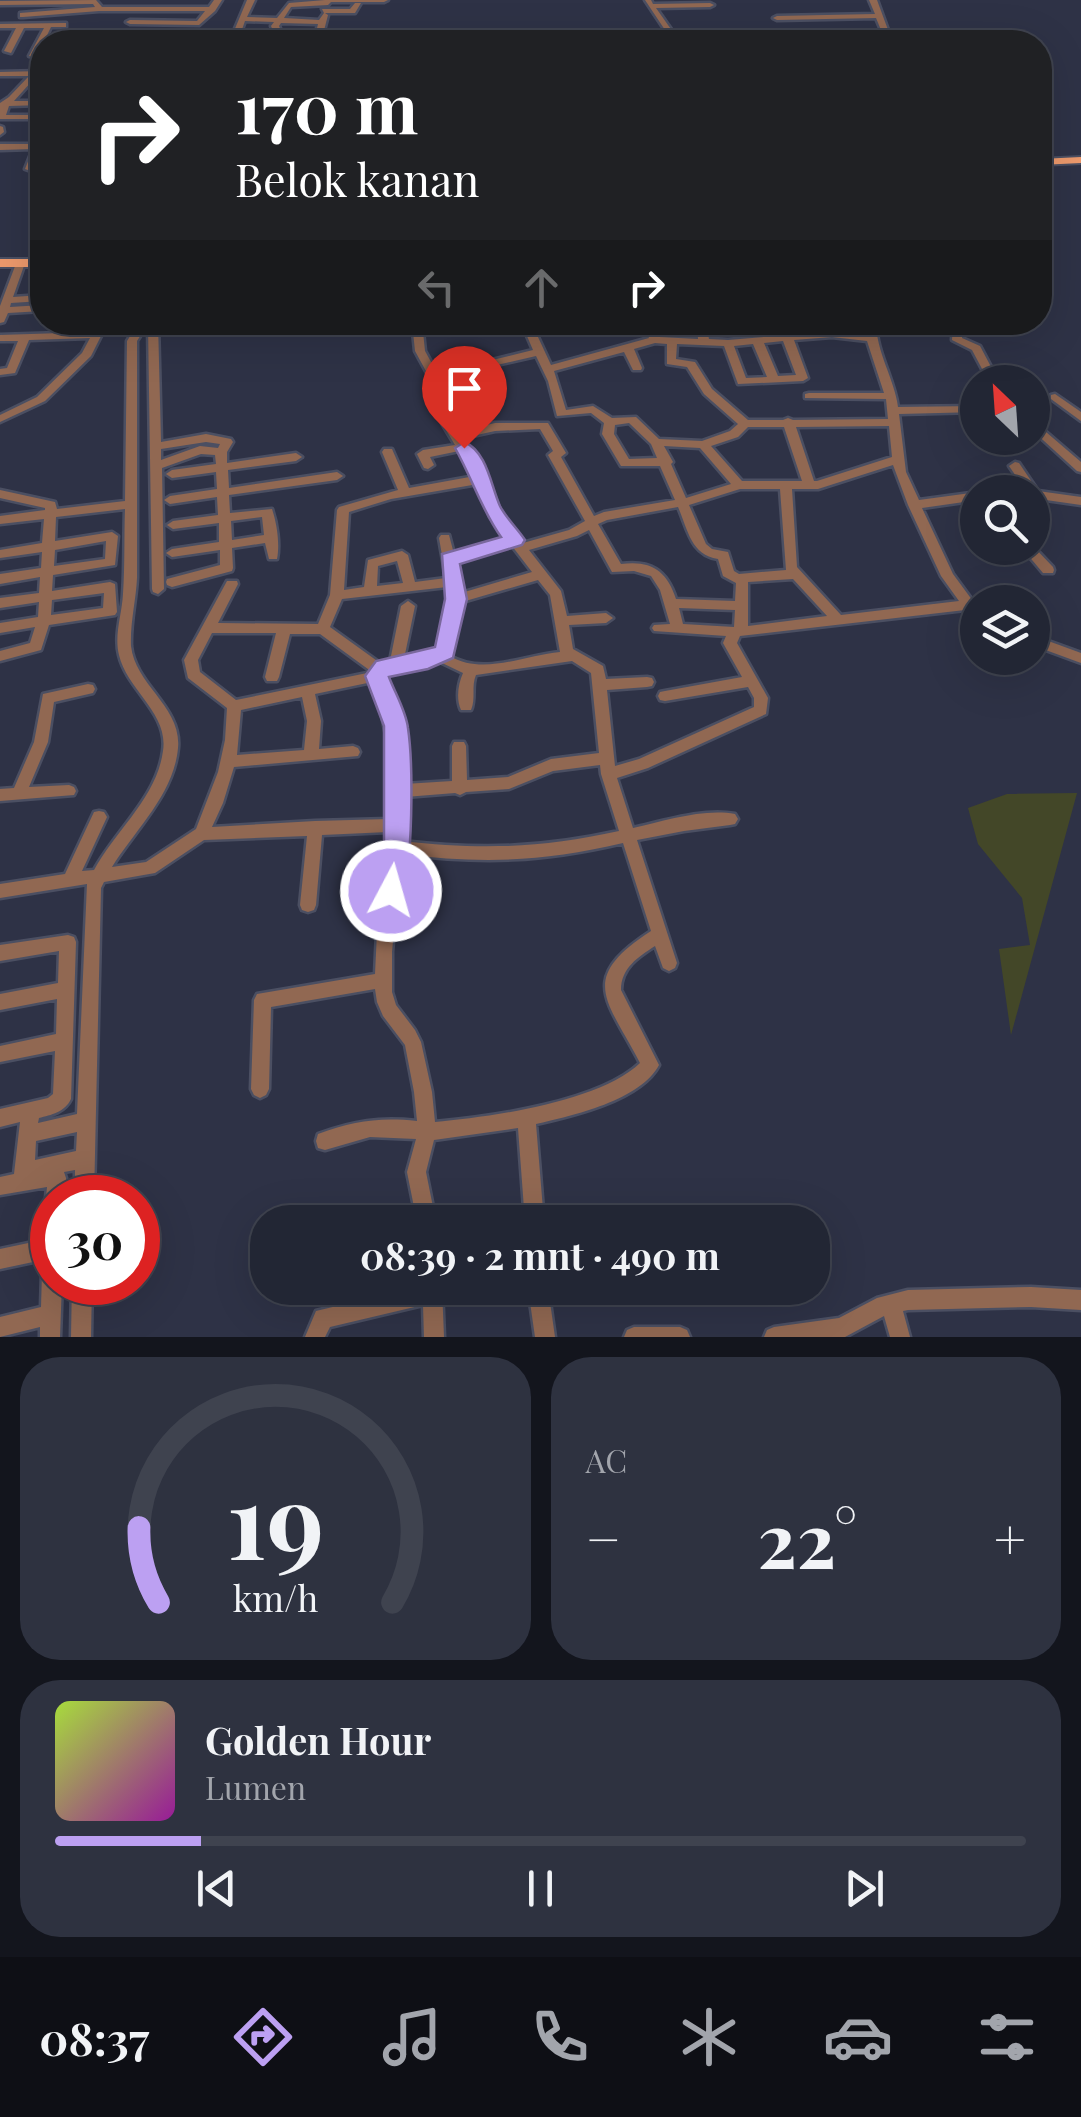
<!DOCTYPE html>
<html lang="id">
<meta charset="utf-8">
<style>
body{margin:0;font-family:"Playfair Display",serif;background:#2e3240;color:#f1f3f6;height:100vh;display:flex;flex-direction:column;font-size:38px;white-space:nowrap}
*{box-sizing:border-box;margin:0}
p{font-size:32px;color:#a2a5ac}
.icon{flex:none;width:55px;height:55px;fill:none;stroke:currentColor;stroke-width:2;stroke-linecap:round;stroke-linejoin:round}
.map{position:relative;height:1337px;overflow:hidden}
.sheet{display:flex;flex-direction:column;gap:20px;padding:20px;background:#13151d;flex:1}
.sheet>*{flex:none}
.banner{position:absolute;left:30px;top:30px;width:1022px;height:305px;border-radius:40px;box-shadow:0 10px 40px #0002,0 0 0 2px #3f434f;background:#202124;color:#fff;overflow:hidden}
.needle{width:65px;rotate:335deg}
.controls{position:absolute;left:960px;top:365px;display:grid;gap:20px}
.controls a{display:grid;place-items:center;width:90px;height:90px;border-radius:50%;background:#222634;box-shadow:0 10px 40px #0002,0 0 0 2px #3f434f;font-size:50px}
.speed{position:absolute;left:30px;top:1175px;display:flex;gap:20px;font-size:50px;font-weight:700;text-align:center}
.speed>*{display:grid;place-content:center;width:130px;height:130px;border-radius:50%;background:#222634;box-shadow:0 10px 40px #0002,0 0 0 2px #3f434f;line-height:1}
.speed .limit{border:15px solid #d22;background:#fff;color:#111}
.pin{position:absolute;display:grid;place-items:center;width:85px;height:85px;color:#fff;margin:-102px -42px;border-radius:50% 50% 50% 0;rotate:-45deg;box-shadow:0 0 10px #0007}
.pin .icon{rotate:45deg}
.me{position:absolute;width:110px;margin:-55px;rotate:6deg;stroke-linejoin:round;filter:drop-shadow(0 0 8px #0008)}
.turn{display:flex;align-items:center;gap:35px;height:210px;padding:0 40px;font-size:45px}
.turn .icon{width:130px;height:130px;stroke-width:2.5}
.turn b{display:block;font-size:70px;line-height:85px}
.lanes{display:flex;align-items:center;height:95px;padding:0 40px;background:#0003;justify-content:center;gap:50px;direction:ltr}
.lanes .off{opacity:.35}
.big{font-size:75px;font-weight:700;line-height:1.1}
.sheet .tile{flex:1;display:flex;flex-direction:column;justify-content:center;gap:15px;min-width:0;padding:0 35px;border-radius:40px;background:#2e3240}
.sheet .dial{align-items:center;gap:0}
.dial svg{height:260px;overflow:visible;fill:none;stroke:#3f434f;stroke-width:7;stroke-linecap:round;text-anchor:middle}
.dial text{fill:#f1f3f6;stroke:none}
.song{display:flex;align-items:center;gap:30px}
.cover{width:120px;height:120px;border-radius:15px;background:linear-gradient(135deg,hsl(80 70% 55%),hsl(300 70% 35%))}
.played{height:10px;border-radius:5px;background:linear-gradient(90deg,#bca0f2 15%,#3f434f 15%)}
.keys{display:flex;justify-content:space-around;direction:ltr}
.heat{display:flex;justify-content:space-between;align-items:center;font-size:55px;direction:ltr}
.sheet .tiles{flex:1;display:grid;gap:20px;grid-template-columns:1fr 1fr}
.tile:last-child{grid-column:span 2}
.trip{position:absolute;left:250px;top:1205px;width:580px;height:100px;border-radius:40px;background:#222634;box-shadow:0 10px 40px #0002,0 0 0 2px #3f434f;font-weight:700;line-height:100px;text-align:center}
.tab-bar{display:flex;height:160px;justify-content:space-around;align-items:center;background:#0e0f15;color:#a2a5ac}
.tab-bar .icon{width:70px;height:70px}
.tab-bar .current{color:#bca0f2}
.tab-bar b{font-size:45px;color:#f1f3f6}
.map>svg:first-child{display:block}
.green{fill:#434728}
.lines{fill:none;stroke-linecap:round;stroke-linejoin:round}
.minor-casing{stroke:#4b4f62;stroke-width:5}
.major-casing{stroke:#4b4f62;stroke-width:4}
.minor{fill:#916852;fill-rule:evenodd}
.major{fill:#ec996c;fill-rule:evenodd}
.route{fill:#bca0f2;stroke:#7a689d;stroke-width:2.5}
</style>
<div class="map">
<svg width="1081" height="1337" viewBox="0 0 1081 1337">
<rect width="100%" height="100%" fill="#2e3246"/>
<polygon class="green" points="1077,793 1011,1035 999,949 1030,945 1022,898 978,844 968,808 1007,794"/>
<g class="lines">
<g class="minor-casing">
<g id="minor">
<polygon points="96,0 102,7 209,7 214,0 222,0 215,11 199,25 130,24 126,22 130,20 197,21 205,11 99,11 23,17 20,17 20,13 95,7 93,4 0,5 0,1"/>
<polygon points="247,0 255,0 247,17 277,18 289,3 325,0 388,0 384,2 331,2 328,5 291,7 284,18 319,20 324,13 322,9 350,9 355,3 361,3 355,13 325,13 328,15 321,42 314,42 318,24 281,23 279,26 282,33 275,42 269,42 274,33 271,26 274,22 245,21 239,38 235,40 231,38 232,35 68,35 64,33 68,31 234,31"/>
<polygon points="645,0 651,0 653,4 710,3 714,5 710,7 656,8 680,42 673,42"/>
<polygon points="869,0 877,0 891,38 936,37 946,42 886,42 876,18 777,20 773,18 777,16 875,14"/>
<polygon points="63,23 66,23 66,27 51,27 38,54 42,54 42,58 29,56 44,28 24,28 11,53 4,51 16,28 0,28 0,24"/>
<polygon points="779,36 784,42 778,42 776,40 700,42 704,40"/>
<polygon points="42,71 42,75 32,81 14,101 42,101 42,105 9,106 6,115 28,115 32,117 28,119 0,119 0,103 9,97 29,76 0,76 0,72"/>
<polygon points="0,126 3,127 4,132 0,135"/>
<polygon points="39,136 42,136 42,147 34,168 42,169 42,175 25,169 33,149 0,150 0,144 35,144"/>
<polygon points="1040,224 1045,225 1047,227 1040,230"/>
<polygon points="17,261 25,263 13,297 42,295 42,301 11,303 10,307 42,305 42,311 8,313 4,322 0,323 0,306"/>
<polygon points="98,322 108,322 91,356 45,401 0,422 0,415 37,397 82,353 90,338 29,340 15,373 0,375 0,369 7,368 18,341 0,341 0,335 93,332"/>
<path d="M139 322H158L161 442 206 434 231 439 233 442 227 452V463L296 453 302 457 296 461 228 470 229 488 337 472 343 476 337 480 229 495 230 513 272 509C277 524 280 544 277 559H269L265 543 232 548 233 568 232 571 172 587 167 585 166 582 167 579 220 565V550L172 557 166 553 172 549 219 542V523L173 529 167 525 173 521 218 515 217 497 170 504 164 500 170 496 217 489 216 472 172 478 166 474 172 470 216 464 215 455 201 454 162 468 164 589 158 594 153 592 152 589 148 324 137 341C137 420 137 499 137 578 136 600 130 623 131 646 135 685 182 707 178 748 174 794 135 830 112 867L146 862 196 829 218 772 225 740 227 708 188 678 184 660 227 581H237L238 584 218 623 318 624 330 595 337 510 339 507 398 490 382 452 384 449H392L409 488 475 476 459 451 430 457 434 465 428 469 424 468 417 454 423 450 455 445 428 400 433 384 415 351 412 322H422L425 351 441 380 464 376 480 363 533 350 521 322H531L551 365 649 338 642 322H652L659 337 698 339 697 325 722 322 707 329 709 339 728 340 832 331 866 334V322H876C876 352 894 378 898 407L978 406V412L899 414 906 472 919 500 978 492H980H978V500L922 508 953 574 978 608V623L973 621 965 610 740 636 737 643 768 698 766 714 648 768 617 778 633 828C664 821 704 808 735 814L738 819 735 824 730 825 684 831 637 840 677 963 675 968 669 971 663 968 655 946C638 957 621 968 621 990L659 1065C641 1100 572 1116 536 1124L544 1222H525L518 1128 434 1140 426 1172 436 1222H417L407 1172 416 1139 370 1137 325 1150 318 1148 316 1141 318 1134C354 1121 379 1117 417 1121L414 1092 405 1045 383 1016 377 1002 375 989 271 1007 269 1089 266 1095 260 1098 254 1095 251 1089 254 1000 257 994 375 974 378 912 388 832 322 835 316 905 314 910 308 912 302 910 300 905 307 836 204 840 155 873 104 882 101 888 94 1198H75V1170L64 1172 66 1178V1198H52V1206L49 1205 46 1198 47 1187 0 1195V1177L14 1174 20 1122 0 1127V1109L48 1098 53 1094 55 1051 0 1062V1046L56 1034 57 999 0 1010V994L58 983 59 951 0 961V945L68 935 74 937 76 942 71 1099C65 1112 51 1115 39 1118L38 1123 77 1114 87 884 0 898V884L65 874 94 812 99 811 104 812 107 817 82 871 94 870C116 830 157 797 163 751 169 713 127 690 119 655 114 635 122 614 123 594 125 566 124 537 125 509L56 517 55 541 112 532 118 536 115 565 53 575 52 591 110 582 115 584 117 612 115 615 49 625 41 650 0 661V651L30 643 35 627 0 633V623L38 617 39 602 0 608V598L39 593 40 577 0 584V574L41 568 42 552 0 558V550L42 543 44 519 0 524V516L45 510V508L0 498V490L55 502 57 509 125 501 127 341ZM832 337 867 341 884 393H809L805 394V398L886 399 888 419 793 420 788 418 783 420H748L712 389 695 362 676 359 677 344 724 346 738 384 803 381 808 378 794 340ZM783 341 796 375 778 376 764 343ZM655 343 667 344V364L687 367 704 394 738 424 730 431 702 441 659 439 636 417 612 418 593 406 566 410 554 371 624 352 633 370H641L642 368 634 349ZM753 344 767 377 746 378 734 346ZM536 356 548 381 557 416 591 413 604 423 602 434 621 466H660L675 500 604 512 594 516 561 457 566 453 548 423H495L459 432 440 400 443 386 471 381 488 367ZM629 423 651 444 657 458 629 459 614 434 615 425ZM889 426 892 457 817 481H814L796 427ZM748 427H784L802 481H742L711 446 738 437ZM540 429 553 451 548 455 585 521 569 530 523 543 502 516 488 479 463 438 495 431ZM206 442 220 444 218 448 200 446 161 460V449ZM664 446 700 448 731 484 686 498 671 464 673 462ZM893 465 908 505 941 576 959 601 841 615 797 567 792 489H818ZM478 484 490 517 507 539 454 554 449 535H441L439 538 446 578 415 582 408 555 402 551 368 560 364 587 344 590 349 512 391 499ZM740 489H780L786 570 739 574 734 571 728 552 712 549 706 544 689 505ZM678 507C688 530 691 555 718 559L723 576 736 583 735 601 676 599C667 570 650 560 621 564L598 524 607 520ZM262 517 264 535 232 540 231 521ZM589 530 612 572 634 571 651 576 660 590 670 624 654 625 652 628 654 631 726 636 723 643 742 677 665 691 660 692 658 696 660 700 665 701 748 687 754 698V707L639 759 615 766 607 690 647 687 652 686 654 682 652 678 647 677 606 679 603 666 573 649 569 625 606 623 613 618 606 613 567 616 561 591 529 550 577 536ZM106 541 105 559 54 566 55 550ZM512 546 532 572 451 596 439 649 426 655 404 659 415 606 408 601 401 606 390 661 380 663 330 627 342 599 447 587 449 591H459L460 588 456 562ZM397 561 403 583 377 586 378 566ZM793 579 827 616 748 626V582ZM538 580 550 595 560 652C525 655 483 676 450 656L462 602ZM104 593 103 608 51 615 52 600ZM679 608 735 610 734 627 683 624ZM212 633H276L265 677 267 681H277L279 677 290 634H320L372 672 236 700 200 672 198 660ZM438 661 463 673C458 684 456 699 461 710H471C476 699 471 686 476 675L572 661 591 673 599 753 551 759 508 777 467 780 466 746 464 742H454L452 746V781L405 784C404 744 398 714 384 677L388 672 429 665ZM372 682C389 730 392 770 389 819L315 821 212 827 223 803 234 767 358 756 360 752 358 748 353 746 319 749 321 721 315 694ZM302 697 307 721 304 750 237 755 241 710ZM600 765 601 774 619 831C542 848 481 850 402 841L405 797 455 793 460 795 466 792 509 789 553 771ZM623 843 651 931C577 979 607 999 640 1063 599 1102 491 1117 435 1122L432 1092 421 1042 415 1030 396 1005 392 992V952L401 854C483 864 542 862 623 843ZM77 1132 76 1151 35 1160 36 1141Z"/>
<path d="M330 322H358C351 327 337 327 330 322Z"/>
<polygon points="967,322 962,326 962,338 980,346 999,382 989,382 972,350 952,340 953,323"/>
<polygon points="1055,394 1081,412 1081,421 1051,399 1051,395"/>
<polygon points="1032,420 1081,462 1081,472 1077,471 1032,430"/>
<polygon points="1015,462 1019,463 1038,491 1081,497 1081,505 1032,498 1032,492 1027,492 1009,466"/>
<polygon points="1032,545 1053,567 1054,570 1053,573 1043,573 1022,548 1032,548"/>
<polygon points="1032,635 1081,653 1081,663 1032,645"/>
<polygon points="88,684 93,685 95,689 93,693 54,702 48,742 29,787 69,785 74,787 76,791 74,795 0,801 0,789 14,788 34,742 43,694"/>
<polygon points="52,1238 52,1258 0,1269 0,1249"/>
<polygon points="52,1263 52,1282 62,1282 60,1337 40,1337 40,1327 0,1337 0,1317 41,1307 42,1273 45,1266"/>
<polygon points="72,1282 92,1282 91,1337 71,1337"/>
<polygon points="1031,1287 1081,1290 1081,1310 1031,1307 908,1310 903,1311 910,1337 890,1337 884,1316 845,1337 764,1337 767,1330 774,1327 839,1318 877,1298 908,1290"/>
<polygon points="412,1288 442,1288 444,1337 424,1337 423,1305 330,1327 325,1337 305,1337 316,1311"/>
<polygon points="528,1288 548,1288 555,1337 535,1337"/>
<polygon points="634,1327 680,1327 687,1330 690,1337 624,1337 627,1330"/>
</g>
</g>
<g class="major-casing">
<g id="major">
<polygon points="1081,157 1081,163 1040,165 1040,159"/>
<rect x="0" y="259" width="42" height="8"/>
</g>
</g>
<use href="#minor" class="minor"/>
<use href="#major" class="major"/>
</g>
<path class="route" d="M464 442C487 451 491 486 500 506 506 518 518 529 525 540L522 545 460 564 467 599 453 658 428 669 389 677C395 693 406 711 408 728 413 762 414 870 400 899H382L378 891 384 848V726L365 676 376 661 435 647 445 599 442 554 501 537C481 509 472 478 455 448Z"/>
</svg>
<div class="controls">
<a><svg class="needle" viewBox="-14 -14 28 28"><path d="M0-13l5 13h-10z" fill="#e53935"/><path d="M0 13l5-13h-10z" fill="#a2a5ac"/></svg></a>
<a><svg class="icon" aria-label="search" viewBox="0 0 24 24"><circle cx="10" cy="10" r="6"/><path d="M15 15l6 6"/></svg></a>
<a><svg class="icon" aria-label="layers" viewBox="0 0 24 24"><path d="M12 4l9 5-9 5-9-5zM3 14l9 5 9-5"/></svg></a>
</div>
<div class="speed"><div class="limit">30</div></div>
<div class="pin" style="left:464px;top:448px;background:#d93025"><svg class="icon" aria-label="arrive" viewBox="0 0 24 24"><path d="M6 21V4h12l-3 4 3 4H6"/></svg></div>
<svg class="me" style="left:391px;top:891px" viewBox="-20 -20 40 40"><circle r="17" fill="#bca0f2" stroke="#fff" stroke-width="3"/><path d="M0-11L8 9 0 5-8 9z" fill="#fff"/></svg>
<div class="trip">08:39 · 2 mnt · 490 m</div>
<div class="banner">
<div class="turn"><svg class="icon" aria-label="right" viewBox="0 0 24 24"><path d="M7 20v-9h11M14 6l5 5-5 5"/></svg><div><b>170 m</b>Belok kanan</div></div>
<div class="lanes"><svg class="icon off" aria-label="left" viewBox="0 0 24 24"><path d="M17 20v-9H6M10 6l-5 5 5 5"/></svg><svg class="icon off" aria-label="ahead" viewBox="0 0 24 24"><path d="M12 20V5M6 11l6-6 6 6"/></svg><svg class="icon" aria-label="right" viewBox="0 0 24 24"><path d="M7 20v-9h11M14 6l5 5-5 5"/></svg></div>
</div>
</div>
<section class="sheet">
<div class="tiles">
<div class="tile dial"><svg viewBox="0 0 100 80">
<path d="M14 69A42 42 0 1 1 86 69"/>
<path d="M14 69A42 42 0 0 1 8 46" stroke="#bca0f2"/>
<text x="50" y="56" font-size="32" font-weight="700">19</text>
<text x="50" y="72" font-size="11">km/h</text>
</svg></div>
<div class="tile"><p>AC</p>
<div class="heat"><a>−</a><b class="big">22°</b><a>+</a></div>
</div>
<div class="tile">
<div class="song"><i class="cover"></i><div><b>Golden Hour</b><p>Lumen</p></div></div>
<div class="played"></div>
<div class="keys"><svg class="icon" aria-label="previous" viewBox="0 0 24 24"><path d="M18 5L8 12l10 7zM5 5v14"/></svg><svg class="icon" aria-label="pause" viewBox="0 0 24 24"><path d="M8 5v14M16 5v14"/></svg><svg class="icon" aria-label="next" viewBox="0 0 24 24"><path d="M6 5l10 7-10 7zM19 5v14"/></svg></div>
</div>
</div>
</section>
<nav class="tab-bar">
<b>08:37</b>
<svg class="icon current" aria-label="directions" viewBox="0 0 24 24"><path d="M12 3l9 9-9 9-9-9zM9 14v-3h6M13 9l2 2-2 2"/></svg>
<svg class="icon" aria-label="music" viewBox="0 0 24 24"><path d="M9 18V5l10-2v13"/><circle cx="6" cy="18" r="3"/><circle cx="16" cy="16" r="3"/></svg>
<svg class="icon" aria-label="phone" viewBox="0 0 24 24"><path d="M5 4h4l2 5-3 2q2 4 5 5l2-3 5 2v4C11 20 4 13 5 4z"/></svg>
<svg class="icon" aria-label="climate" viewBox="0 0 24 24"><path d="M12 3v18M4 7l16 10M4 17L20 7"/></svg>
<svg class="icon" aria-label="car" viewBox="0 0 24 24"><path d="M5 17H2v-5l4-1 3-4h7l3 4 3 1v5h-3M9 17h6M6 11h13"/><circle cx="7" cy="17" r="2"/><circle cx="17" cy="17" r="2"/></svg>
<svg class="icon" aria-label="filters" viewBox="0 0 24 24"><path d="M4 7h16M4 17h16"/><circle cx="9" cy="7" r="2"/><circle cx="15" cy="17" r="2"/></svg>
</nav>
